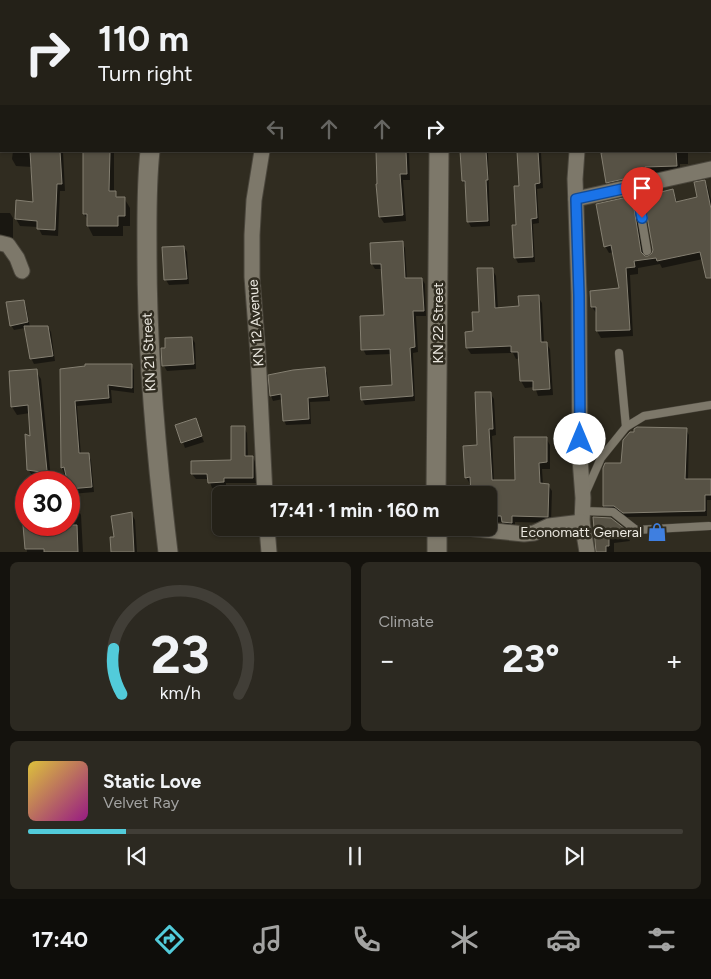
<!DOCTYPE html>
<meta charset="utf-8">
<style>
body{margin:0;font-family:Figtree,sans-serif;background:#2c2921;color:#f1f3f6;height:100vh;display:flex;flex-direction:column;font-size:19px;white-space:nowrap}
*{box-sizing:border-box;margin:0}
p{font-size:16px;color:#a3a3a2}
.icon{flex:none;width:28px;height:28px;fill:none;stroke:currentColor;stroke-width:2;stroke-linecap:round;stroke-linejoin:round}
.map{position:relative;height:552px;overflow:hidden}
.sheet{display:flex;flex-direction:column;gap:10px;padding:10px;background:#14120d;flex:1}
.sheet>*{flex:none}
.guide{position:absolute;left:0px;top:0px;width:711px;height:152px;box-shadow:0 1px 4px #0004,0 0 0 1px #413e37;background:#242118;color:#f1f3f6;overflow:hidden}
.speed{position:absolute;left:15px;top:471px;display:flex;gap:10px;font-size:25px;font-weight:700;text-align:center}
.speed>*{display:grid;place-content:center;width:65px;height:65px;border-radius:50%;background:#242118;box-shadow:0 1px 4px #0004,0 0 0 1px #413e37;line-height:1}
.speed .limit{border:8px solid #d22;background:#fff;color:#111}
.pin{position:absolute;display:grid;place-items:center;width:42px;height:42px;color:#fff;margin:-51px -21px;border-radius:50% 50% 50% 0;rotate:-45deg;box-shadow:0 0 5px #0007}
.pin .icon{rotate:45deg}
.me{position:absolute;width:55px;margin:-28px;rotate:0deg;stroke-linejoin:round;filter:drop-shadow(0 0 4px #0008)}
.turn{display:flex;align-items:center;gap:18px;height:105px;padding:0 15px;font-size:22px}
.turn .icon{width:65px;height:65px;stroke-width:2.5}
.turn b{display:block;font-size:35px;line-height:42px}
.lanes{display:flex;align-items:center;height:48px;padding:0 15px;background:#0003;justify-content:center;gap:25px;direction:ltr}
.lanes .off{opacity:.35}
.big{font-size:38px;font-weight:700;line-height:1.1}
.sheet .tile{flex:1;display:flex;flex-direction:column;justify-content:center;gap:8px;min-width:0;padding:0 18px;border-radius:8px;background:#2c2921}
.sheet .dial{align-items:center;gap:0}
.dial svg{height:130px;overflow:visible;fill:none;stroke:#413e37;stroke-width:7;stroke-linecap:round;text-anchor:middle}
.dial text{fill:#f1f3f6;stroke:none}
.song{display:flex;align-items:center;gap:15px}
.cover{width:60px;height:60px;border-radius:8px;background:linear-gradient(135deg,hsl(50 70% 55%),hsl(310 70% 35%))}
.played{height:5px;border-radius:2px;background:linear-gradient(90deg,#52cbda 15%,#413e37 15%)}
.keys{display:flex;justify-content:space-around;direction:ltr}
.heat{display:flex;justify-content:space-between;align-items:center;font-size:28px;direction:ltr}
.sheet .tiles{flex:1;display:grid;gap:10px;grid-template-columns:1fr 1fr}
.tile:last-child{grid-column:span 2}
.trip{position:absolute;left:212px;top:486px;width:285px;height:50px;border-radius:8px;background:#242118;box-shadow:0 1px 4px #0004,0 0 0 1px #413e37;font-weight:700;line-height:50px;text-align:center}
.tabs{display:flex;height:80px;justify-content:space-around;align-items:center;background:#0e0d0a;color:#a3a3a2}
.tabs .icon{width:35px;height:35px}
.tabs .current{color:#52cbda}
.tabs b{font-size:22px;color:#f1f3f6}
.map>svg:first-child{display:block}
.shadow{fill:#0007}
.building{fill:#575245;stroke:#847f71}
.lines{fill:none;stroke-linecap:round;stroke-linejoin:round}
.service-casing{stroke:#4b473d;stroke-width:9}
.minor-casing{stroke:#4b473d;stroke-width:17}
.tertiary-casing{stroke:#4b473d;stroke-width:21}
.service{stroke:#7d786a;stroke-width:8}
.minor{stroke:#7d786a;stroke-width:15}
.tertiary{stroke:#7d786a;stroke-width:19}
.route-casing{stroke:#114b97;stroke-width:12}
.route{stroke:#1a73e8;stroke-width:9}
.labels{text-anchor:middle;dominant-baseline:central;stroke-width:5;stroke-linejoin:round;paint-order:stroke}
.street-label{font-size:14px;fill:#ebe8e0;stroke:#302c20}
.poi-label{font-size:14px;fill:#ebe8e0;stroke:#302c20;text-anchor:end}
</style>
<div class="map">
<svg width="711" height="552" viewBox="0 0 711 552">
<rect width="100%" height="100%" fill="#302c20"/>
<g class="shadow">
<polygon points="46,0 154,0 46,1"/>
<polygon points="182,0 232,0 232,1 183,1"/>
<rect x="529" y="0" width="24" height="1"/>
<polygon points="674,0 711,0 711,21 710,1"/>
<polygon points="710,90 711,90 710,131"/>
<polygon points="13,151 63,151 65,191 60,191 58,236 42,235 38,227 20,226 16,219 34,203 32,167 16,166 12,159"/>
<polygon points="84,151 114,151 114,193 118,198 124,198 130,208 130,226 123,226 123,236 93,236 88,226 88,220 84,214"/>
<polygon points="377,151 409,151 410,180 403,180 406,221 384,223 380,217"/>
<polygon points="461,151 487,151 488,153 490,226 471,227 468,221 466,187 463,181"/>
<polygon points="519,151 541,152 543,188 537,189 539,223 533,224 535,262 518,263 515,257 520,187"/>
<polygon points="616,151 688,151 688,164 680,164 680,173 648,175 649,181 612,190 608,182"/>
<polygon points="705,181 708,188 711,200 711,264 703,259 662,268 660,264 638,268 638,274 630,275 633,336 601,338 597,331 597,314 592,307 620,290 614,252 609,253 605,246 631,198 635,204 644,257 652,256 654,250 648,194 650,196 673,191 678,203 698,198"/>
<polygon points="0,213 10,213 13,218 13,240 3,239 0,234"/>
<polygon points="402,242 405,248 407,280 422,279 425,284 426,316 416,316 418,352 413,353 415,401 365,405 362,399 393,386 392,354 366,355 363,349 385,316 382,269 375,269 372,264"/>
<polygon points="184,247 187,252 189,284 169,285 166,280"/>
<polygon points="492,269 496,276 498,309 520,308 538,297 542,303 544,343 546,343 550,349 553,395 538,396 535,387 525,388 521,381 520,358 516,359 513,353 471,354 467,348 481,313"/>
<polygon points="23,301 26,306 30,327 48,327 51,332 55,361 34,364 31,358 25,328 14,330 11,325"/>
<polygon points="192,338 195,343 196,369 167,371 164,366"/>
<polygon points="131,365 134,370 134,393 111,390 112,403 77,406 81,455 88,455 91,460 94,492 72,494 62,468 62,370"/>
<polygon points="324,368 327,373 330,401 310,402 311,424 286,425 284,420 283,399 273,401 271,396 270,376"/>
<polygon points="36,371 41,379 51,479 47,480 33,477 28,469 32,438 30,413 17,415 12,407"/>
<polygon points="490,393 494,399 496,435 492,436 494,481 516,481 546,438 550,445 550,469 542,469 543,485 548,485 552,491 551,523 515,522 515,529 507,528 503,522 489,523 489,495 472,495 472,484 470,484 466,477 479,446"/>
<polygon points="195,420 204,442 185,448 177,426"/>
<polygon points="244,428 247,433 248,458 253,458 256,463 256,483 226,483 226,487 212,488 209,479 196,479 192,474 232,461"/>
<polygon points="686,430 689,435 688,480 711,480 711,500 707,500 707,516 627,517 618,511 607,511 604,506 622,464"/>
<polygon points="69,506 76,506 81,515 83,552 27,552 25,525 20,517 20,508 26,508 26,525 69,525"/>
<polygon points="131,513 135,520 137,552 112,552 115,538"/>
<polygon points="594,518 624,530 630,541 614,543 614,552 597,552"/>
</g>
<g class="building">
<polygon points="30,151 60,151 62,184 57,184 55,230 37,229 37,221 15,219 16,200 33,202"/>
<polygon points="83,151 110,152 109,191 116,191 116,197 125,197 125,216 118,216 118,226 87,226 87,214 83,214"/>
<polygon points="376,151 406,151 407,174 400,174 403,215 379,217 376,184 377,184"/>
<polygon points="460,151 486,151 488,180 486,180 488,221 467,222 465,181 462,181"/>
<polygon points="517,151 538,151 540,183 535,184 537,218 531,219 533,257 514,258 512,225 516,225 514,186 519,186"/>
<polygon points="611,151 676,151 677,166 645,167 646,174 606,183 601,153"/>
<polygon points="705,180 711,209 711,278 706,278 700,252 657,261 656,258 634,261 635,267 626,268 630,330 596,331 596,307 591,307 590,291 619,288 611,245 604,247 596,204 632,196 641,252 645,256 648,256 652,253 653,250 643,194 649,192 649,195 673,189 676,202 697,197 694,182"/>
<polygon points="403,241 405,278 422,278 424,311 413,311 415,347 410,348 413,396 361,400 360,387 392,385 390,349 361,350 360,316 384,315 381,264 371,264 370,243"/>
<polygon points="184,246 187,279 164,280 162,247"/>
<polygon points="477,268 493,268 495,308 519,306 518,296 539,295 541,342 547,342 550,389 533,390 533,381 520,381 518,352 511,352 511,346 466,348 465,332 473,331 472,312 479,312"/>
<polygon points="24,300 28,322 10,326 6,302"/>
<polygon points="24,326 48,326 53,356 30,359"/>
<polygon points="192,337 194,364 162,366 161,348 165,348 165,338"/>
<polygon points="85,364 132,364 132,388 108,385 109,398 75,401 79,453 89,453 92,487 69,489 64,467 61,468 60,369 85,366"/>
<polygon points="325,367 328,396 308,398 309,419 283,421 281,394 270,396 268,375 293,370"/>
<polygon points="37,369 47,471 41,472 27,470 25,434 30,436 28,405 11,407 9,371"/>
<polygon points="475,392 491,392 493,429 489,429 492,480 515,480 514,437 547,437 547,462 539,463 540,483 549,484 548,517 512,516 512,523 502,522 501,516 489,516 489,495 471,495 470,477 465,478 463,446 477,445"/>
<polygon points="196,418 202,436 181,443 175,425"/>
<polygon points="231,426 245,426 245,456 253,456 253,478 224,478 224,482 208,483 207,474 191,474 191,461 231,460"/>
<polygon points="637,427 687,428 685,479 711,479 711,495 705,495 705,511 623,513 614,506 603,506 603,468 605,463 621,463 623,440 630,432 634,432 634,429"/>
<polygon points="132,512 134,552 111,552 110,537 114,537 111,516"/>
<polygon points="593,517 611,518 625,529 626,531 609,534 609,546 606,546 606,552 596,552"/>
<polygon points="23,525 77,525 78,552 44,552 44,549 25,549"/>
</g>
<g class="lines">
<g class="service-casing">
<g id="service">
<polyline points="636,186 647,251"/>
<polyline points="619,353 626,427"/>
<polyline points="586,492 601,458 626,427 644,416 711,405"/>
<polyline points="583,511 613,512 636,530 709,526"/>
</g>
</g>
<g class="minor-casing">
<g id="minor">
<polyline points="289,1 289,0"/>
<polyline points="588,1 588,0"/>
<polyline points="262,151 254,200 252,235 252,277 258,354 265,495"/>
<polyline points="577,151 575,179 579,295 580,459 583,498 582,522 587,552"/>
<polyline points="576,199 711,169"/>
<polyline points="0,243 8,245 17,258 22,271"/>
<polyline points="267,528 269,552"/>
<polyline points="466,528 524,534 534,533 549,526 582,522"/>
</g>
</g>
<g class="tertiary-casing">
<g id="tertiary">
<polyline points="170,1 170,0"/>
<polyline points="440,1 440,0"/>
<path d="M150 151C146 187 147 222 147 257 147 356 156 453 168 552"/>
<polyline points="436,495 439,151"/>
<polyline points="437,528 437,552"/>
</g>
</g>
<use href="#service" class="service"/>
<use href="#minor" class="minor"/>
<use href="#tertiary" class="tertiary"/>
</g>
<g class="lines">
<g class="route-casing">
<polyline id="route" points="580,439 579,295 576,199 636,186 642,218"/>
</g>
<use href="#route" class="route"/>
</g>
<defs>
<g id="shop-bare" transform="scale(1.5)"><path d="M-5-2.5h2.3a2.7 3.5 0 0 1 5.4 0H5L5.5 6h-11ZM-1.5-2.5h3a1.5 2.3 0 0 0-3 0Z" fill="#3f7fe0" stroke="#302c20" stroke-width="2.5" paint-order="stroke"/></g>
</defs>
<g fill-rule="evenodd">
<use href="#shop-bare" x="657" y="532"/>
</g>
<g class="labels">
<g class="street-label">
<text transform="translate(256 323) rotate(-94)">KN 12 Avenue</text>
<text transform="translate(438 323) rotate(-90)">KN 22 Street</text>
<text transform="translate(149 352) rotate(-93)">KN 21 Street</text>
</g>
<g class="poi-label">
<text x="642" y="532">Economatt General</text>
</g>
</g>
</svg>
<div class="speed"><div class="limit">30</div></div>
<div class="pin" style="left:642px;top:218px;background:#d93025"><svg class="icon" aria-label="arrive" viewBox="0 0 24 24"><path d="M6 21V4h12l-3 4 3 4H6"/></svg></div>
<svg class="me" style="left:580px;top:439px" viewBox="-20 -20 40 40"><circle r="19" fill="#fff"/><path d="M0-13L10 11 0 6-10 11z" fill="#1a73e8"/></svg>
<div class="trip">17:41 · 1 min · 160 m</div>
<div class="guide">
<div class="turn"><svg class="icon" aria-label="right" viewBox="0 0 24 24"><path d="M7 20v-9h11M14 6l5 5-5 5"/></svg><div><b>110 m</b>Turn right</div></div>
<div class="lanes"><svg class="icon off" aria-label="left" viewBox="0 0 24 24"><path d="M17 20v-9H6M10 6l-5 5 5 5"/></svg><svg class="icon off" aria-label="ahead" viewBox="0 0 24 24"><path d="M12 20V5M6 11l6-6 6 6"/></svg><svg class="icon off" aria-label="ahead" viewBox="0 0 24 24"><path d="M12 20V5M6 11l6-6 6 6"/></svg><svg class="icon" aria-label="right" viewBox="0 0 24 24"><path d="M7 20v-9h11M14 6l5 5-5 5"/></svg></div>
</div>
</div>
<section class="sheet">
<div class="tiles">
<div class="tile dial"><svg viewBox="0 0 100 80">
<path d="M14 69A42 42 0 1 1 86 69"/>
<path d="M14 69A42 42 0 0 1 9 41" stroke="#52cbda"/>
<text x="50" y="56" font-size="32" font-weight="700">23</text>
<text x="50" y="72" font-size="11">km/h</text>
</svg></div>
<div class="tile"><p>Climate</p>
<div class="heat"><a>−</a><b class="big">23°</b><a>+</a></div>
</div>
<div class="tile">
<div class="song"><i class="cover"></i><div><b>Static Love</b><p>Velvet Ray</p></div></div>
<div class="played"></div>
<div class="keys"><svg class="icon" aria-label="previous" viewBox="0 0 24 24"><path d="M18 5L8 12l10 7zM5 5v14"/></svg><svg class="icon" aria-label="pause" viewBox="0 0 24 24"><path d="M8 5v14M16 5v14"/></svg><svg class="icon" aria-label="next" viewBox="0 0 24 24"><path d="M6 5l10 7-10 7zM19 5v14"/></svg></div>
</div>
</div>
</section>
<nav class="tabs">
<b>17:40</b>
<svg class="icon current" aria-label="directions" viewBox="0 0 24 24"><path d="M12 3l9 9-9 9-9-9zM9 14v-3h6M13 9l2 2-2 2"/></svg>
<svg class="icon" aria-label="music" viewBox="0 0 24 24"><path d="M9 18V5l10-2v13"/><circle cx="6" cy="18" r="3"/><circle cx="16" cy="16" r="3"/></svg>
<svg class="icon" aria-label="phone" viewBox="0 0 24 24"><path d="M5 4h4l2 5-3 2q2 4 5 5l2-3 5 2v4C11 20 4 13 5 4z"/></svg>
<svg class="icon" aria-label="climate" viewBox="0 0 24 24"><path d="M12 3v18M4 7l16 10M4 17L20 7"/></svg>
<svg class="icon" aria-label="car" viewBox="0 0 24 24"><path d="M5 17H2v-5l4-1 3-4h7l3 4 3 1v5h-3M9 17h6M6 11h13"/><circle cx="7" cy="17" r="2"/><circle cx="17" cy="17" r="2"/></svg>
<svg class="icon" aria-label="filters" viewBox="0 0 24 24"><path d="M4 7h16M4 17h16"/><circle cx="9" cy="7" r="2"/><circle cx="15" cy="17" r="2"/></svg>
</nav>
